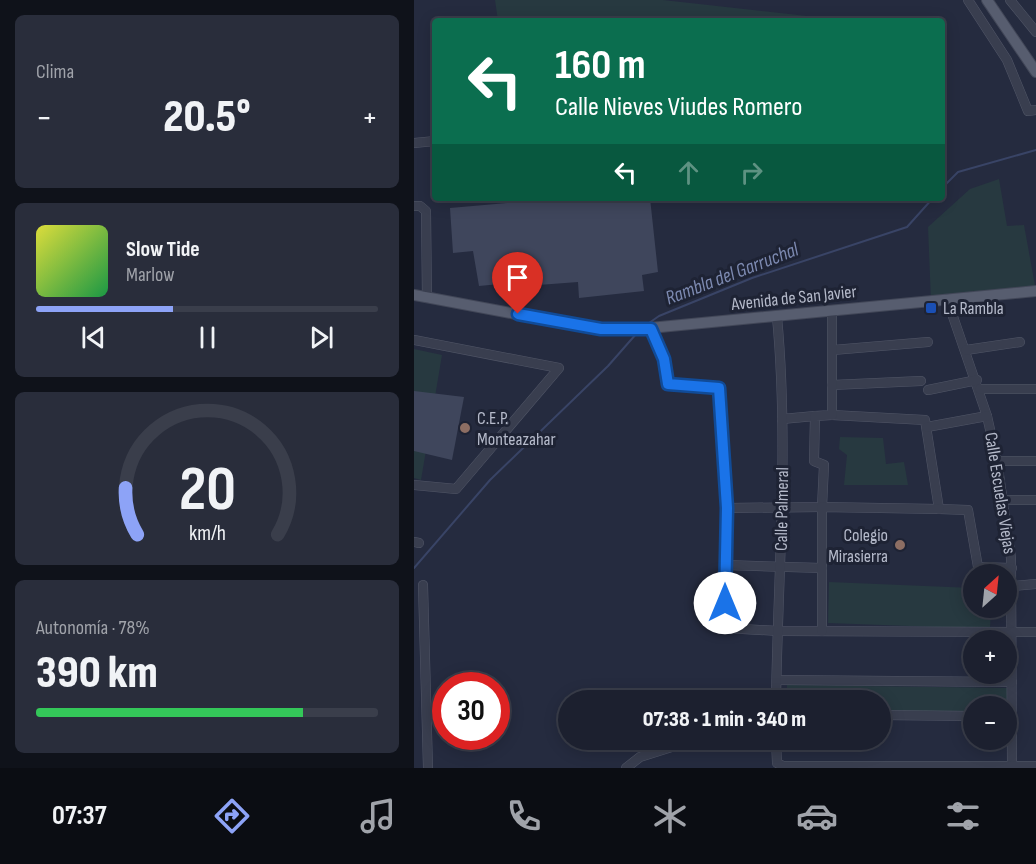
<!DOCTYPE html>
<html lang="es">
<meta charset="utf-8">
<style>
body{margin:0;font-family:"Sofia Sans Condensed",sans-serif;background:#292d3b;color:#f1f3f6;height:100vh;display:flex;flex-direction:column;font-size:22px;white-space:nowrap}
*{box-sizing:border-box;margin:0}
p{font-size:20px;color:#a0a3aa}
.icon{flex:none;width:33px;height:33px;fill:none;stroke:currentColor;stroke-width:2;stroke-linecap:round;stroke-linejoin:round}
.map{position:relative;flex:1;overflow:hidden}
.sheet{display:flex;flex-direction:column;gap:15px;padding:15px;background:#0f121a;width:414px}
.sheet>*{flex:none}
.guide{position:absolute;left:18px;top:18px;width:513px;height:183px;border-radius:6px;box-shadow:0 3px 15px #0003,0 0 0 2px #3a3e4b;background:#0b6e4f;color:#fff;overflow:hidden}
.needle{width:39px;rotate:27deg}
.fabs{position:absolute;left:549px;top:564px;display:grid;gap:12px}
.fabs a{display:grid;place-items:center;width:54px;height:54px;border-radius:50%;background:#1c202f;box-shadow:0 3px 15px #0003,0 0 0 2px #3a3e4b;font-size:30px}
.speed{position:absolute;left:18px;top:672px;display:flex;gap:12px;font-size:30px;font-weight:700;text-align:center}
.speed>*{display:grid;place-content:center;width:78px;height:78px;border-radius:50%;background:#1c202f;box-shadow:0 3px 15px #0003,0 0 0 2px #3a3e4b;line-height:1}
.speed .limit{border:9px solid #d22;background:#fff;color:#111}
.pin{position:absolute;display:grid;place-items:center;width:51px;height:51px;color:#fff;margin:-62px -26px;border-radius:50% 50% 50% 0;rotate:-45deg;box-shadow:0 0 6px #0007}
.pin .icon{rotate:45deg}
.me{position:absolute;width:66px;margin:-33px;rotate:0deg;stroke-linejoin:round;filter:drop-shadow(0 0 4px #0008)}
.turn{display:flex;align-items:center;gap:21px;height:126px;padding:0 24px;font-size:27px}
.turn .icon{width:78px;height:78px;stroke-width:2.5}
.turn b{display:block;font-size:42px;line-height:51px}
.lanes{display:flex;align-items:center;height:57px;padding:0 24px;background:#0003;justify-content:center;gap:30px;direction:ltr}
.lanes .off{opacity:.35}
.big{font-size:45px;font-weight:800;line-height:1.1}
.sheet .tile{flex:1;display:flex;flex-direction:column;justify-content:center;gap:9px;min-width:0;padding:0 21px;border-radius:9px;background:#292d3b}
.sheet .dial{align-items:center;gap:0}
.dial svg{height:156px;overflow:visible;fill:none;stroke:#3a3e4b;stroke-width:7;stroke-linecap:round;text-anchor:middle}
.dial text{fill:#f1f3f6;stroke:none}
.song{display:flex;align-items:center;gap:18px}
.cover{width:72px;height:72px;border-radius:9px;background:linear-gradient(135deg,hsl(60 70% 55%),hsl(140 70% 35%))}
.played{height:6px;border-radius:3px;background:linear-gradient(90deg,#8da3f7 40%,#3a3e4b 40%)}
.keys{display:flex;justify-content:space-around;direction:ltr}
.heat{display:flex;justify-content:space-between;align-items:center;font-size:33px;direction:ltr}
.charge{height:9px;border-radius:4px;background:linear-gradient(90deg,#34c759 78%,#3a3e4b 0)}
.trip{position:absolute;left:144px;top:690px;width:333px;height:60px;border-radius:30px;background:#1c202f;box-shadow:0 3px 15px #0003,0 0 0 2px #3a3e4b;font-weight:800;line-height:60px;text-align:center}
.dock{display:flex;height:96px;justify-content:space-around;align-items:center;background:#0b0d13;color:#a0a3aa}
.dock .icon{width:42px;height:42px}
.dock .current{color:#8da3f7}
.dock b{font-size:27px;color:#f1f3f6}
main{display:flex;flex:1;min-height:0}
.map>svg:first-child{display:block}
.green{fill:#273940}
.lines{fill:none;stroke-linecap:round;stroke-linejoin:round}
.stream{stroke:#394466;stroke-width:2}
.building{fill:#3f465c}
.minor-casing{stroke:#515667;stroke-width:10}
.major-casing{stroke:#424758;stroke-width:12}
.minor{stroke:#393e4f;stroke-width:9}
.major{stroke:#575d6f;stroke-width:10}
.route-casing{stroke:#114b97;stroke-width:15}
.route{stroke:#1a73e8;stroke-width:10}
.transit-dot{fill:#1a4fb4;stroke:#1e2334;stroke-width:2}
.education-dot{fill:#8d6e63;stroke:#1e2334;stroke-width:2}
.labels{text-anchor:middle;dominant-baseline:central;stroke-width:6;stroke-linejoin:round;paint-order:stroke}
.street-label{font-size:18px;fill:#b5baca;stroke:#1e2334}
.poi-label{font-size:18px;fill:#b5baca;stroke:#1e2334;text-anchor:start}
.water-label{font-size:20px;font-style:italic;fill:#7d8ab1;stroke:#1e2334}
</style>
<main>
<section class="sheet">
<div class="tile"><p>Clima</p>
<div class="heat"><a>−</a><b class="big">20.5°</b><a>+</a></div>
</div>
<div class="tile">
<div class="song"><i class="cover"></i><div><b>Slow Tide</b><p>Marlow</p></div></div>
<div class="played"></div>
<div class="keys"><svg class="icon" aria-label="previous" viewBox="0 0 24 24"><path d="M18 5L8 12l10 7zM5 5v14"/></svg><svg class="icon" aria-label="pause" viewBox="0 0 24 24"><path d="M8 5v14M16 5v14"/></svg><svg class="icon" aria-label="next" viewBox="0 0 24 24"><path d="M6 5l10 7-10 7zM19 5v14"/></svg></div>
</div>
<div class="tile dial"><svg viewBox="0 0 100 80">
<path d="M14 69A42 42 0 1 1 86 69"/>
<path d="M14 69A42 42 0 0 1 8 45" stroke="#8da3f7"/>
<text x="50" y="56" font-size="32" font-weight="700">20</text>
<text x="50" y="72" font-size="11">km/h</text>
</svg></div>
<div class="tile"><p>Autonomía · 78%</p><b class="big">390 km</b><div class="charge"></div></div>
</section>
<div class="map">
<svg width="622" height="768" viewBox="0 0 622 768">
<rect width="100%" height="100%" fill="#252b3f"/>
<g class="green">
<polygon points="81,0 249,0 429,20 84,21"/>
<polygon points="585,179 593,226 610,225 622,291 517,301 514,227 556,189"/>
<polygon points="0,349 28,355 7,480 0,478"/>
<polygon points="426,437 469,438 472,464 490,462 494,485 430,485 433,455 425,449"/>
<polygon points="415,582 559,588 560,608 577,608 576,629 414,623"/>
<polygon points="373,685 596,688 596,714 593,714 592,706 560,706 559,713 467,712 466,700 373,700"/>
</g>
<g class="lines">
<g class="stream">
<polyline points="528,188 544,172 622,150"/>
<polyline points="235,323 245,316 338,278 493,227 519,198"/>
<polyline points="0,568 76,480 194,366 223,333"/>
</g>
</g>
<g class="building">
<polygon points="149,198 236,198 244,272 228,275 230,291 165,298 164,282 98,287 96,283 65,286 59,251 39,253 36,208"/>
<polygon points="0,391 50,397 38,460 0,451"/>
</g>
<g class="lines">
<g class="minor-casing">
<g id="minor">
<polyline points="554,0 593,60 614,111 622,110"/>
<polyline points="596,0 622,32"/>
<polyline points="0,143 21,141"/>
<polyline points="0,206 6,206 12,211 13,298"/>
<polyline points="533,299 573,416 583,461 597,558 598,765"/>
<polyline points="237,329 251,359 254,384 305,388 313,508 311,628 365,631 622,632"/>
<polyline points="0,340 145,368 42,489 0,485"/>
<polyline points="419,350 514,342"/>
<polyline points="552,350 606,342"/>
<polyline points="418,385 507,381"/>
<polyline points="566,389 622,389"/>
<polyline points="514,390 563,380"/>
<polyline points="418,415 511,420 525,509 554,510 564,567 598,568"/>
<polyline points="368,419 401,416"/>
<polyline points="513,427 573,416"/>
<polyline points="583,461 622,461"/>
<polyline points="589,500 622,500"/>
<polyline points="313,508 408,507 410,465 400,461 401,416 418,415 418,311"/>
<polyline points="0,542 5,543"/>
<polyline points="311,565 408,568"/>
<polyline points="9,585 14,768"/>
<polyline points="598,586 622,584"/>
<polyline points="408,631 408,507 525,509"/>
<polyline points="363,680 598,682"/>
<path d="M362 700C364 573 375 445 363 317"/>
<polyline points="466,715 560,716"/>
<polyline points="362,740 363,763 369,766 622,766"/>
<polyline points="212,768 226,757 280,740"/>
</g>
</g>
<g class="major-casing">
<g id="major">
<polyline points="573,0 622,72"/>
<polyline points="0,295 172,327 215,330 622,291"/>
</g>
</g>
<use href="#minor" class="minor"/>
<use href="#major" class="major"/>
</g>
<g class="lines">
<g class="route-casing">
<polyline id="route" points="104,314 187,329 237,329 250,359 254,384 305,388 313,508 311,603"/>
</g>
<use href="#route" class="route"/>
</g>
<rect class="transit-dot" x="511" y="302" width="12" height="12" rx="3"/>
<g class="education-dot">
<circle cx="51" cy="428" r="6"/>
<circle cx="486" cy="545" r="6"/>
</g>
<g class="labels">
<g class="street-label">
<text transform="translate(380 298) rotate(-6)">Avenida de San Javier</text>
<text transform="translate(586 493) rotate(81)">Calle Escuelas Viejas</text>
<text transform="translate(368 509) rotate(-89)">Calle Palmeral</text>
</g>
<g class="poi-label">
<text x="529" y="308">La Rambla</text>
<text x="63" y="418">C.E.P.<tspan x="63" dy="21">Monteazahar</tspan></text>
<text x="474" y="535" text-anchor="end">Colegio<tspan x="474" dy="21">Mirasierra</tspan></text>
</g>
<g class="water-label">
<text transform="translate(318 274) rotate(-21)">Rambla del Garruchal</text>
</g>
</g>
</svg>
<div class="fabs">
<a><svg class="needle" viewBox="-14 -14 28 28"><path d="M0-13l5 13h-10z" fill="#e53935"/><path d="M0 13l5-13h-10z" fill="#a0a3aa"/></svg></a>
<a>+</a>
<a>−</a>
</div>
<div class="speed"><div class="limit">30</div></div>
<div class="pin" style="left:104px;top:314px;background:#d93025"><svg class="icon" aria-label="arrive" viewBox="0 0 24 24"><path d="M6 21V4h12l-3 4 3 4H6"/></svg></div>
<svg class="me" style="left:311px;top:603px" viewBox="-20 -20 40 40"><circle r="19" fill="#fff"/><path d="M0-13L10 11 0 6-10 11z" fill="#1a73e8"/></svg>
<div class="trip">07:38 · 1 min · 340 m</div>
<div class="guide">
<div class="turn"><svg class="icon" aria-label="left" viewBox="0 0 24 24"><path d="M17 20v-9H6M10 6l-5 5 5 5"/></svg><div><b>160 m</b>Calle Nieves Viudes Romero</div></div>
<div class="lanes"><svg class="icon" aria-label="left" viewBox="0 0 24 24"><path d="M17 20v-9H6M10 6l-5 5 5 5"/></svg><svg class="icon off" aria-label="ahead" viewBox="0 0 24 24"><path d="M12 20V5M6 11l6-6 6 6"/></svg><svg class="icon off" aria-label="right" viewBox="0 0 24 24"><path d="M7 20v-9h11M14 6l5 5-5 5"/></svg></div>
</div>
</div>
</main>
<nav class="dock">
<b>07:37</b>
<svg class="icon current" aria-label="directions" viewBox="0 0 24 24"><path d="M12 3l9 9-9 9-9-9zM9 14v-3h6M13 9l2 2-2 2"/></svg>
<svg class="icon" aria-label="music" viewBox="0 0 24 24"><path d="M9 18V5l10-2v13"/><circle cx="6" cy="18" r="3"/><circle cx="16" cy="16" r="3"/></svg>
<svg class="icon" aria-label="phone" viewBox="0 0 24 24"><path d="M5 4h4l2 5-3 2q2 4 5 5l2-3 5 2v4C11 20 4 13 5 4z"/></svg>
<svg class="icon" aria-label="climate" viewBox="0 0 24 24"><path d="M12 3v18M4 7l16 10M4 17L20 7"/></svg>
<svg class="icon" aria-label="car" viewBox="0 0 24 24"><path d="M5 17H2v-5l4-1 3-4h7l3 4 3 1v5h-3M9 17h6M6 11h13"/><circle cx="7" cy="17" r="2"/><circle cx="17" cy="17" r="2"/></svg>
<svg class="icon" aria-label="filters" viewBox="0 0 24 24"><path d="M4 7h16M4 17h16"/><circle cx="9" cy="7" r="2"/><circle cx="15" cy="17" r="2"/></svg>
</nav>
